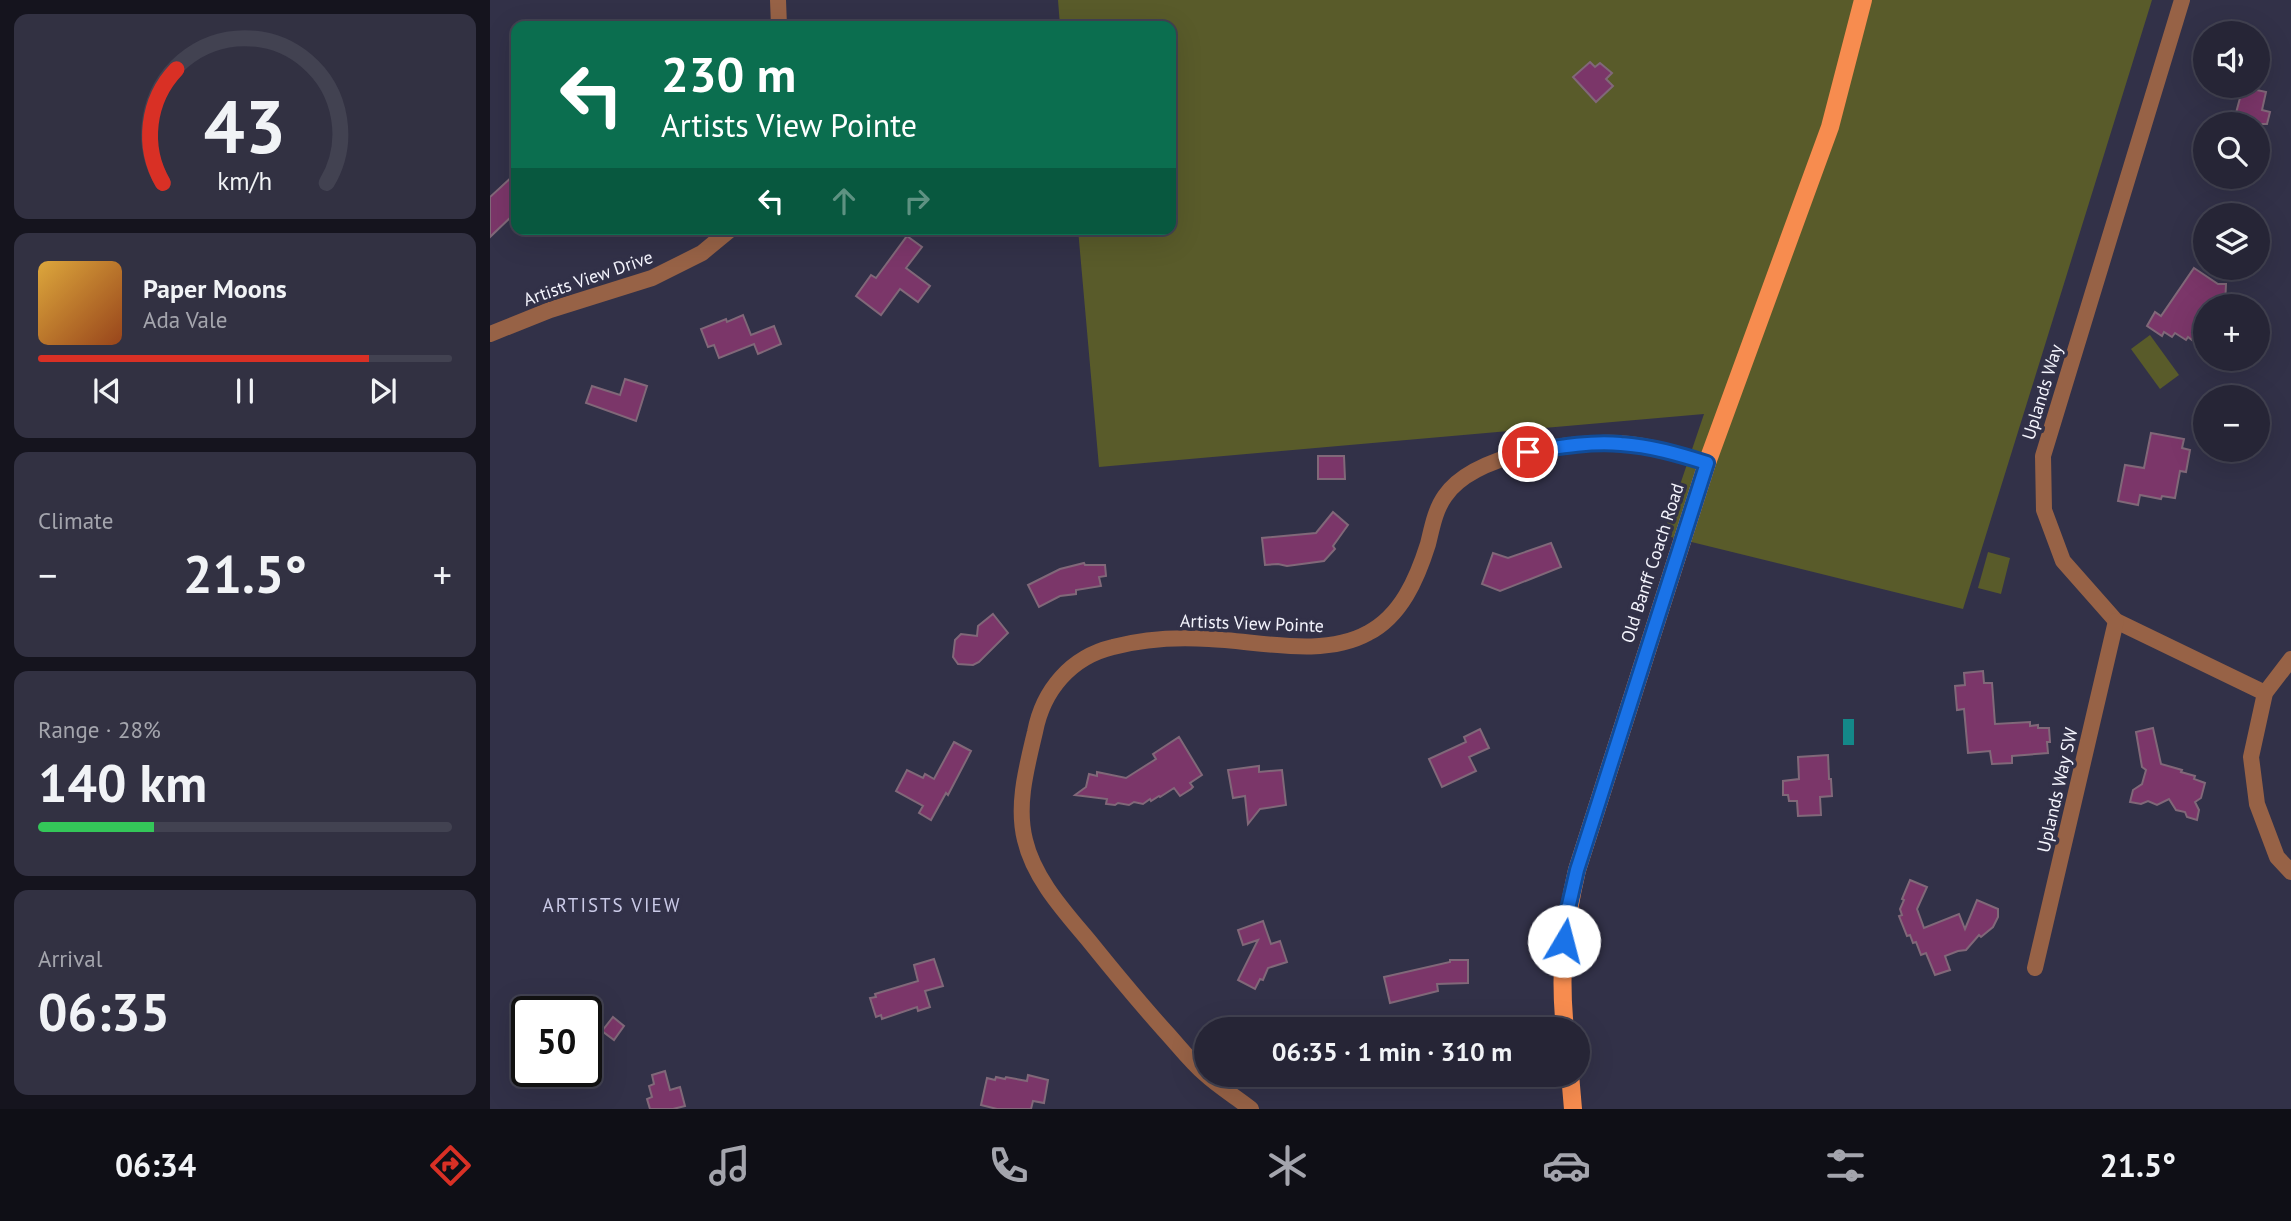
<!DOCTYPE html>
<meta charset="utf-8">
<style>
body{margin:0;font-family:"PT Sans",sans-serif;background:#323142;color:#f1f3f6;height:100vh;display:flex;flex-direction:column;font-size:26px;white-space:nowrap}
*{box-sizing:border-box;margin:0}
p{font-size:23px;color:#a4a5ad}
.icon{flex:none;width:38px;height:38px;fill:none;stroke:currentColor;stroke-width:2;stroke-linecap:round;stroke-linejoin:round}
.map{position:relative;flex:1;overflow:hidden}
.panel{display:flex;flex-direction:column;gap:14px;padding:14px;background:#15141e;width:490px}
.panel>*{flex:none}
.hud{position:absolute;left:21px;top:21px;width:665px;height:214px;border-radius:14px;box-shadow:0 7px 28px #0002,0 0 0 2px #424251;background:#0b6e4f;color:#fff;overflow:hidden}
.buttons{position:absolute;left:1703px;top:21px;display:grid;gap:14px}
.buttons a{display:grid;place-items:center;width:77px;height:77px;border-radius:50%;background:#262536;box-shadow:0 7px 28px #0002,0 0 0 2px #424251;font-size:35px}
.speed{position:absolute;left:21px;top:996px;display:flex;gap:14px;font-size:35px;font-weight:700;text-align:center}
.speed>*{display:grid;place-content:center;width:91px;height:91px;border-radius:50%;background:#262536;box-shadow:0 7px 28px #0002,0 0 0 2px #424251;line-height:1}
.speed .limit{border:4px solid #111;border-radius:10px;background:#fff;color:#111}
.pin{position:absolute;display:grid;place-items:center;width:60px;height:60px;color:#fff;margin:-30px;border:4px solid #fff;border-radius:50%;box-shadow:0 2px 7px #0007}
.me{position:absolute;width:77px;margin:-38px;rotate:8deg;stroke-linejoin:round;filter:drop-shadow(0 0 5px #0008)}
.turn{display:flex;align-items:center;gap:24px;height:147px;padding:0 35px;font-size:32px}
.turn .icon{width:91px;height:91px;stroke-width:2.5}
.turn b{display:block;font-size:49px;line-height:60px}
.lanes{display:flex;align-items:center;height:66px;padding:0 35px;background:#0003;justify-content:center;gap:35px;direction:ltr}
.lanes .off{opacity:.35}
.big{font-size:52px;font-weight:800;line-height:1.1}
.panel .widget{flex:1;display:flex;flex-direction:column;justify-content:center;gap:10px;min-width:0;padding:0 24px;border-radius:14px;background:#323142}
.panel .dial{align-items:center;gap:0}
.dial svg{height:182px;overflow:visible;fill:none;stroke:#424251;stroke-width:7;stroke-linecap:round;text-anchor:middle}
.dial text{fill:#f1f3f6;stroke:none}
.song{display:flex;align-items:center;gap:21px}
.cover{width:84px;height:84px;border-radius:10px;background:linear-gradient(135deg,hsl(40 70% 55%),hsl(20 70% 35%))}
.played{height:7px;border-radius:4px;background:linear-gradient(90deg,#d93025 80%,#424251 80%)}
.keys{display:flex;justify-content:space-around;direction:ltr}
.heat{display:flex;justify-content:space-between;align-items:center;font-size:38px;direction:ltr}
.charge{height:10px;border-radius:5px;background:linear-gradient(90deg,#34c759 28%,#424251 0)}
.trip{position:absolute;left:704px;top:1017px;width:396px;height:70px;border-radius:35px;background:#262536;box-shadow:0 7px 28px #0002,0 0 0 2px #424251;font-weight:800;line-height:70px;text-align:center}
.tab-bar{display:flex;height:112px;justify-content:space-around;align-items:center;background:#0f0f16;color:#a4a5ad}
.tab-bar .icon{width:49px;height:49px}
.tab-bar .active{color:#d93025}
.tab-bar b{font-size:32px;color:#f1f3f6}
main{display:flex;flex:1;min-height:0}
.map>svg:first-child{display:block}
.green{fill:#595b2a}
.water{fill:#148889}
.building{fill:#7b3669;stroke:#816879;stroke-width:2}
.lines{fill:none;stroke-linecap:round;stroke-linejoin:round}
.minor{stroke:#976246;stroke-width:16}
.major{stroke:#f78c4f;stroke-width:18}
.route-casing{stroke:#114b97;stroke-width:18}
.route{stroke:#1a73e8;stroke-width:12}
.labels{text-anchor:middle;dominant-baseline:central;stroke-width:7;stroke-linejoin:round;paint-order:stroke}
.street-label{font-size:18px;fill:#f4f4fd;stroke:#323148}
.neighbourhood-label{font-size:19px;letter-spacing:2px;fill:#cacae7;stroke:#323148}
</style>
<main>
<section class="panel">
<div class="widget dial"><svg viewBox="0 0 100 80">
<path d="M14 69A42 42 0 1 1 86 69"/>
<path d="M14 69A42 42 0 0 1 20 19" stroke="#d93025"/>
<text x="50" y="56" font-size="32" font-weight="700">43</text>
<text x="50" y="72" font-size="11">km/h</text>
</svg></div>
<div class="widget">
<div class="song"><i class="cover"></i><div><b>Paper Moons</b><p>Ada Vale</p></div></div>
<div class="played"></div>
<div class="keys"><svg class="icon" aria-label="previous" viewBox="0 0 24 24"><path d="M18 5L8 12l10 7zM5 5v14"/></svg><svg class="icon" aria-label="pause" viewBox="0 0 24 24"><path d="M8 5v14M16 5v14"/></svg><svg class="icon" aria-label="next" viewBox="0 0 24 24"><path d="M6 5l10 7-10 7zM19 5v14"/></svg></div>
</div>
<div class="widget"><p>Climate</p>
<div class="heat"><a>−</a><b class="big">21.5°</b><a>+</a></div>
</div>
<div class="widget"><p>Range · 28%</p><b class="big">140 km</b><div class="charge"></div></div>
<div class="widget"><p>Arrival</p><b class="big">06:35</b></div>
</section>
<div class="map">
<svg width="1801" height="1109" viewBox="0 0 1801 1109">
<rect width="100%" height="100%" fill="#323148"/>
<g class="green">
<polygon points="568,0 1662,0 1473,609 1173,535 1214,414 609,467 588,229 681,229 681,26 570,26"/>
<polygon points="1660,335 1689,375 1670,389 1641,349"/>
<polygon points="1498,552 1520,558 1511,594 1488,588"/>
</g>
<rect class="water" x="1353" y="719" width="11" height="26"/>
<g class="building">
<polygon points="1100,62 1105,67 1110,63 1122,73 1116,79 1123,86 1106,102 1083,77"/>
<polygon points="1753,87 1776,92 1772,110 1780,112 1777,124 1743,124"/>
<polygon points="26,173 26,212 0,237 0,197"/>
<polygon points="417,236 432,247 416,268 440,286 428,302 410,289 391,315 366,296 381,275 386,278"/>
<polygon points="1704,268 1728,284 1736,284 1735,306 1715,306 1715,321 1702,340 1698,337 1696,340 1685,333 1682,337 1674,332 1672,336 1657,326 1665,312 1671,316"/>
<polygon points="253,315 261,335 284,326 291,344 268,354 264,344 229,358 224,345 218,347 211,329 236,319 237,322"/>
<polygon points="135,379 157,386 146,421 96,403 102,386 130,395"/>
<polygon points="1661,433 1694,439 1692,448 1700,450 1696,472 1690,471 1685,498 1672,496 1671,499 1650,495 1648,505 1628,501 1635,465 1654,468"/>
<polygon points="828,456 854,456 855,479 828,479"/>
<polygon points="843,512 858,525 843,546 845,549 834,561 797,566 788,564 775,565 772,538 826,533"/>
<polygon points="1061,543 1071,567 1010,591 992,584 1003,553 1018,558"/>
<polygon points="594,563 595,565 615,565 616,576 609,577 611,586 586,590 586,594 570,596 549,607 538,585 570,569"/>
<polygon points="503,614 518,633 489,662 483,665 468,664 463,657 465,640 471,634 487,636 488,626"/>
<polygon points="1493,671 1494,683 1502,683 1505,724 1540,722 1540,726 1548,725 1548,728 1559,728 1560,742 1557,742 1558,753 1522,756 1522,763 1502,764 1500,751 1478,753 1474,709 1467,710 1465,686 1475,685 1474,673"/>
<polygon points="1663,728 1671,764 1692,770 1691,772 1705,776 1704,779 1715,783 1711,798 1705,802 1709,810 1707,820 1697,817 1695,812 1686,810 1679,799 1667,805 1658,801 1651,804 1640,802 1643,790 1652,784 1656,770 1652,767 1646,732"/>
<polygon points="990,729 999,748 979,757 986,771 952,787 939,759 976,742 974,737"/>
<polygon points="689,737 712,775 700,783 703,787 701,789 690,796 684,788 670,797 669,796 661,801 660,799 653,804 644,802 639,805 628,803 625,805 616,804 617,799 585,795 596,787 599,774 607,776 607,772 636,778 666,759 663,754"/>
<polygon points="464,742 481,751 458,795 456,793 441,820 429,813 433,806 406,791 417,770 433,778 435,774 444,779"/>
<polygon points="1338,755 1339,779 1341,779 1342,796 1330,797 1331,815 1308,816 1307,801 1299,801 1298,795 1293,795 1293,781 1309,779 1308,757"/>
<polygon points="769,766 769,772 792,770 796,805 770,809 758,824 755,796 743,798 738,770"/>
<polygon points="1420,880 1437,887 1427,909 1434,928 1469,914 1475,929 1487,900 1508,909 1508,917 1503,927 1491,937 1489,935 1476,950 1468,951 1455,956 1460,970 1445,975 1436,953 1431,955 1426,942 1423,943 1420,935 1417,936 1409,916 1412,915 1410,909 1414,900 1412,899"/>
<polygon points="773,921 781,944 790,941 797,962 778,968 773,980 770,979 765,989 748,980 768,940 753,945 748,930"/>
<polygon points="444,959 453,986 435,991 440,1007 428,1011 427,1007 392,1019 391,1015 386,1017 380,998 386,997 385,994 428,981 424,965"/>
<polygon points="960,960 978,960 978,983 947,984 948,991 900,1003 894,977 960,962"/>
<polygon points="123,1017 134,1026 124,1040 112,1031"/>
<polygon points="175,1071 180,1090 190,1087 195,1106 183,1109 160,1109 157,1099 162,1097 159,1086 164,1084 162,1075"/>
<polygon points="538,1075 558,1080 554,1103 543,1101 541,1109 507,1109 491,1105 497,1078 505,1080 506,1077 515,1079 516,1077 537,1081"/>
</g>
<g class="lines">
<g class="minor">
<polyline points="288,0 289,26"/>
<polyline points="1692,0 1553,456 1554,510 1573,561 1626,621 1775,693"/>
<polyline points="0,334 60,310 162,278 212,253 241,229"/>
<polyline points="1801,659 1775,693 1761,757 1767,804 1787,857 1801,872"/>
<polyline points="1545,968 1626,621"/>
<path d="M761 1109C746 1097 729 1087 715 1074 700 1061 688 1045 675 1031 649 1002 625 973 600 942 575 912 544 879 535 840 526 805 537 766 545 732 553 690 581 657 623 647 653 639 688 637 719 639 769 641 833 658 878 633 911 616 927 579 938 544 942 528 945 510 955 496 985 453 1080 441 1129 443 1159 445 1188 454 1217 463"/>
</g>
<g class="major">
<path d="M1075 1029C1069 972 1074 926 1087 870L1217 463 1340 127 1373 0"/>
<polyline points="1080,1074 1083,1109"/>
</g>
</g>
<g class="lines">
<g class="route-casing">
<path id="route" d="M1038 452C1068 447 1101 441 1131 444 1161 446 1188 454 1217 463L1087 870 1075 922 1074 941"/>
</g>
<use href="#route" class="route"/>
</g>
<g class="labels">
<g class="street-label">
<text transform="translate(98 278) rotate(-19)">Artists View Drive</text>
<text transform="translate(1552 392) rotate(-73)">Uplands Way</text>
<text transform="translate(1162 563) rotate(-72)">Old Banff Coach Road</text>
<text transform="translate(762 623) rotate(2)">Artists View Pointe</text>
<text transform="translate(1567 790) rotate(-77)">Uplands Way SW</text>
</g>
<g class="neighbourhood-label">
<text x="122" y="905">ARTISTS VIEW</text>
</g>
</g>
</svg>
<div class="buttons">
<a><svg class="icon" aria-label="sound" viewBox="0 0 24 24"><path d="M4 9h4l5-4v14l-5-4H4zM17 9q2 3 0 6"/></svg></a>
<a><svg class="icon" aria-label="search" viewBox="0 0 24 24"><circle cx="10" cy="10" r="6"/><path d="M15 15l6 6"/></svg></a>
<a><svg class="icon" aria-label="layers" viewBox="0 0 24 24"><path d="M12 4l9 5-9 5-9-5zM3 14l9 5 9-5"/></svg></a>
<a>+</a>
<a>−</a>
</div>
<div class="speed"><div class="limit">50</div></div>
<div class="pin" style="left:1038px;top:452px;background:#d93025"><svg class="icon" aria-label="arrive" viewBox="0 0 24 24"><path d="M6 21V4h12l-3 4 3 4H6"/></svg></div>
<svg class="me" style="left:1074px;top:941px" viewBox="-20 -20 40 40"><circle r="19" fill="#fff"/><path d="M0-13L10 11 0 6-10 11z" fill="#1a73e8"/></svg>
<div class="trip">06:35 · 1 min · 310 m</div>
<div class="hud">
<div class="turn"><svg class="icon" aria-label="left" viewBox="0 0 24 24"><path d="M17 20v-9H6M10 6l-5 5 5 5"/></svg><div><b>230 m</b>Artists View Pointe</div></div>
<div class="lanes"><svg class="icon" aria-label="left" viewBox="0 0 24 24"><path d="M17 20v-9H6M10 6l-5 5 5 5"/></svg><svg class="icon off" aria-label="ahead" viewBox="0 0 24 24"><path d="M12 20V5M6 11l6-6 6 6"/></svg><svg class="icon off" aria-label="right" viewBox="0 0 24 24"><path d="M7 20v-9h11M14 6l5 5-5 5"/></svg></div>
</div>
</div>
</main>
<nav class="tab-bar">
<b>06:34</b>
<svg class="icon active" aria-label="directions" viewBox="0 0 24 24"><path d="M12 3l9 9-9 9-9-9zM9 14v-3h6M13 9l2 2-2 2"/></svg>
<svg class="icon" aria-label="music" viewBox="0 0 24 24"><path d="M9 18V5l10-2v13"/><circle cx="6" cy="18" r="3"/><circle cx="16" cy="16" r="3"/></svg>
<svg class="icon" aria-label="phone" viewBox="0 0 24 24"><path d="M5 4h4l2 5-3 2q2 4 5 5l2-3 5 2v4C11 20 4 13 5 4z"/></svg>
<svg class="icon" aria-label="climate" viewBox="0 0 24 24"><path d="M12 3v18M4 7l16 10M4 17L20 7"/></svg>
<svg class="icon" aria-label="car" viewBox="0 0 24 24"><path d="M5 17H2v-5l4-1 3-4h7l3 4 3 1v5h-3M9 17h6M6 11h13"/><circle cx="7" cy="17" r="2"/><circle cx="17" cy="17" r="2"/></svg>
<svg class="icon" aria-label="filters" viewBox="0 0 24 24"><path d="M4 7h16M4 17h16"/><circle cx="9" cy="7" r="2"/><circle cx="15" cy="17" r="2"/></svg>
<b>21.5°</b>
</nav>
